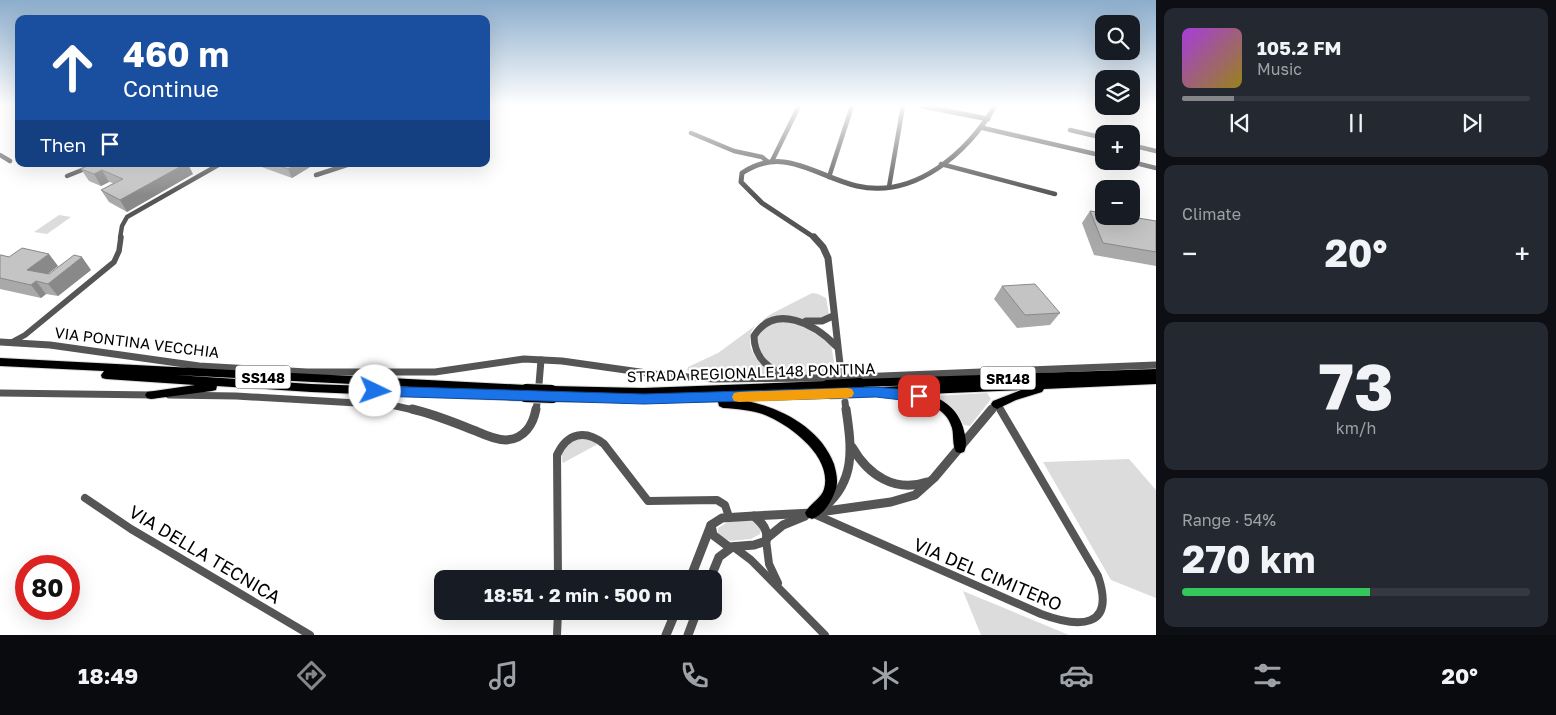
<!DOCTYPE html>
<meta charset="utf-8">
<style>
body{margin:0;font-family:"Golos Text",sans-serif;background:#242831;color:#f1f3f6;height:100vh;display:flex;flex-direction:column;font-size:19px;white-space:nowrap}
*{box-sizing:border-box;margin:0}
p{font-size:16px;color:#9ea1a6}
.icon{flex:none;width:28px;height:28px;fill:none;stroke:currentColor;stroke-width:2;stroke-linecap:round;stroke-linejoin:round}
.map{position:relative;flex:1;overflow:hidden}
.drawer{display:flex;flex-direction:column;gap:8px;padding:8px;background:#0d0f14;width:400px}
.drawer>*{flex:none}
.guide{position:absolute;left:15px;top:15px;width:475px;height:152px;border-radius:10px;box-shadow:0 5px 20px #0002;background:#1a4fa0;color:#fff;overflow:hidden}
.fabs{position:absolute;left:1095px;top:15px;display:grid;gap:10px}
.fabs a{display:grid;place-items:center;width:45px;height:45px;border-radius:10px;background:#171b24;box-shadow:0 5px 20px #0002;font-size:25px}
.speed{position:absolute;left:15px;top:555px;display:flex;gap:10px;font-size:25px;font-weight:700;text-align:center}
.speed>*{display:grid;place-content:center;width:65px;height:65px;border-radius:50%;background:#171b24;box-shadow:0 5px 20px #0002;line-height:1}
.speed .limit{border:8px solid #d22;background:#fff;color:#111}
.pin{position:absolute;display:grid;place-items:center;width:42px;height:42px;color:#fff;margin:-21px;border-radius:10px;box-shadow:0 2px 8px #0006}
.me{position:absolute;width:55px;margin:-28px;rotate:93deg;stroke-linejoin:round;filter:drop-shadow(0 0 4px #0008)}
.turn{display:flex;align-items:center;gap:18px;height:105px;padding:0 25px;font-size:22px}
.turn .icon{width:65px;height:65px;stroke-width:2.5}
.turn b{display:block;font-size:35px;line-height:42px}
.then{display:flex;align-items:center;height:48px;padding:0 25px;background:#0003;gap:10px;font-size:19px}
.big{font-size:38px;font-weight:700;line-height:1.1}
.drawer .card{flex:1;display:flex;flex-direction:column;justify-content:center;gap:8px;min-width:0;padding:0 18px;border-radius:10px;background:#242831}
.drawer .dial{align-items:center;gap:0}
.dial b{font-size:65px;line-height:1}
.song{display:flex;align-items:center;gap:15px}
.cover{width:60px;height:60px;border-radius:8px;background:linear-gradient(135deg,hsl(280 70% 55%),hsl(50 70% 35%))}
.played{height:5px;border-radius:2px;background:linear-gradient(90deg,#858687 15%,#363941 15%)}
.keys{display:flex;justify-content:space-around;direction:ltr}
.heat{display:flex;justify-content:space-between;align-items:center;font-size:28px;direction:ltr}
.charge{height:8px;border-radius:4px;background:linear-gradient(90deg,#34c759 54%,#363941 0)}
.trip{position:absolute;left:434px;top:570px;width:288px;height:50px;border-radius:10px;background:#171b24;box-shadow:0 5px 20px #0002;font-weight:700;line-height:50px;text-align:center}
.tab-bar{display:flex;height:80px;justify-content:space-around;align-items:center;background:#090b0e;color:#9ea1a6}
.tab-bar .icon{width:35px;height:35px}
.tab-bar .on{color:#858687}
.tab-bar b{font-size:22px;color:#f1f3f6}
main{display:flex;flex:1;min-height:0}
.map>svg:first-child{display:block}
.green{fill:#dcdcdc}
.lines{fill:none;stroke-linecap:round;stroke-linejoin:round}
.trunk-casing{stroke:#dbdbdb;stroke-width:2}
.minor-far2{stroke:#555;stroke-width:4.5}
.minor-far1{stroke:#555;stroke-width:5.5}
.minor{stroke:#555;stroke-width:8}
.tertiary-far2{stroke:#555;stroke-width:5}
.tertiary-far1{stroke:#555;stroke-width:7}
.tertiary{stroke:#555;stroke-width:9}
.trunk{fill:#000;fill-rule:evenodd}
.trunk-bridge-casing{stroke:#dbdbdb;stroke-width:12;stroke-linecap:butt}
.tertiary-bridge{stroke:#555;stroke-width:7}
.trunk-bridge{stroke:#000;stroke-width:10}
.wall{fill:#a9a9a9}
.shaded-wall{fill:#898989}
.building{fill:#c4c4c4;stroke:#898989}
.route{fill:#1a73e8;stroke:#114b97}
.slow{fill:#f59e0b}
.labels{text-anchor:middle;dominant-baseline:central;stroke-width:4.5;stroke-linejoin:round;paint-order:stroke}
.shield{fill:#fff;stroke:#4c4c4c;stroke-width:1}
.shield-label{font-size:14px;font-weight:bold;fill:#000}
.street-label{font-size:15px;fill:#000;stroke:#fff}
.near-street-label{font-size:18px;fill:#000;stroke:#fff}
</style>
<main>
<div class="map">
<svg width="1156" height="635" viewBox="0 0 1156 635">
<rect width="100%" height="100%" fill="#fff"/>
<g class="green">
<polygon points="59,215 71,217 47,234 34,232"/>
<path d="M812 293 818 294 826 298 829 314C826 316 822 318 819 319 801 322 750 306 750 341 750 358 766 367 778 375 761 375 699 380 687 370L688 367 718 353 771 314Z"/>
<path d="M781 321 806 325 831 344 836 374C823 374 806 378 793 375 774 370 740 345 766 326 769 323 776 322 781 321Z"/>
<polygon points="987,393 991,399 970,426 964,425 954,409 934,396"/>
<path d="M580 438H588L598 444 563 463C558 451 568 442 580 438Z"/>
<polygon points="1129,459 1156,490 1156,598 1111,580 1043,462"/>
<polygon points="752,520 761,529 760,534 751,539 730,541 718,535 718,528 728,522"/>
<polygon points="963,591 1069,635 981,635"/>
</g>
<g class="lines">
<g class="trunk-casing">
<g id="trunk">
<path d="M0 358 526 385 530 386 532 389 530 392 527 393 531 397 529 400 525 401 311 392 217 386 216 390 212 391 151 399 147 398 145 395 147 392 195 385 106 379 102 378 101 375 104 371 0 366ZM176 375 450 389 311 384Z"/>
<path d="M1156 369V384L1044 389 1042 392 1016 400 997 409 993 407 991 404 993 401 1021 390 925 394C946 399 959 411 964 431 966 438 967 446 964 452L960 453 956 452C952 444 954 436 952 428 945 404 922 404 903 398L902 395 862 396 858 395 856 392 858 389 862 388 922 385 860 387 856 386 854 383 856 380 860 379Z"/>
<path d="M827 381 831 382 833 385 831 388 827 389 741 393 829 390 833 391 835 394 833 397 829 398 747 401C782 408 821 429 834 464 837 475 839 484 834 494 830 504 823 515 812 519L807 517 805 513C810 503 821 499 824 489 833 457 790 425 765 415 752 410 737 409 723 408L719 406 718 402H553L549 401 547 398 551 394 548 393 546 390 548 387 552 386 643 388Z"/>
</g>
</g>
<g class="minor-far2">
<polyline points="983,128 1104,156"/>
<polyline points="1070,130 1104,138"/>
<polyline points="691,133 734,151 762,157 768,162"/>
<polyline points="1131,145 1156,151"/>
<polyline points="0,155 10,161"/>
<polyline points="772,161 799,106"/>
<polyline points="1128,161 1156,168"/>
<polyline points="941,164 1055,194"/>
<polyline points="316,175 350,164"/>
<polyline points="67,176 97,164"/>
<polyline points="829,177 852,106"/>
<polyline points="889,187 903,106"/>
<polyline points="120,238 122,226 127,217 220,164"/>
</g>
<g class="minor-far1">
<polyline points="12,342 25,335 114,262 119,251 121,237"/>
<polyline points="997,404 1001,411"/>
</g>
<g class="minor">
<polyline points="85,498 131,529 310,635"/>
<path d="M814 514 1041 614C1079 628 1116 629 1098 576L1000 409"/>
<polyline points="766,540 769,564 778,583"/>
<polyline points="735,548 751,560 825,635"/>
<path d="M558 579 557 455C567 433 585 429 604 444L648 501 717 500 725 505 729 517"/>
<polyline points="557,635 558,611"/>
</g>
<g class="tertiary-far2">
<polyline points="922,106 988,119"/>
<path d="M815 238 762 203 741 182 742 173C784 145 815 176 857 186 915 199 967 153 995 106"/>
</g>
<g class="tertiary-far1">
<polyline points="814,237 823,247 828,258 841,373"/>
<polyline points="806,321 822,321 833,316"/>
<polyline points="0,342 50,345 199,366 307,372 435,372 524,359 562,361 661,375 714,379 826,378"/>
<path d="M790 377C770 370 754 359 754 336 775 302 816 325 836 346"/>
<polyline points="857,377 1156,365"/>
<polyline points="539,384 541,360"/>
<polyline points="0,393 154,395"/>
<polyline points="169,395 236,396 391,405 418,411"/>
<polyline points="845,402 846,411"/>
<polyline points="536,411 537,403"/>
<polyline points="991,411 997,404"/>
</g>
<g class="tertiary">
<path d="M412 409C434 414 455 423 476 431 485 435 496 440 506 440 524 439 533 425 536 409"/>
<path d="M852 447C868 475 895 493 927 482"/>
<path d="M822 509C856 482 852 449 846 409"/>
<polyline points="754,516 812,513 891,502 915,495 934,478 992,409"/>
<path d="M754 516C762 523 769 530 766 541L754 545 729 547 713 535 711 525 722 518Z"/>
<polyline points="767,538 783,525 805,516"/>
<polyline points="690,579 711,525"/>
<polyline points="710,579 719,557 731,548"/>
<polyline points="666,635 676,611"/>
<polyline points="688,635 697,611"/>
</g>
<use href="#trunk" class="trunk"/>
<g class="trunk-bridge-casing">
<g id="trunk-bridge">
<polyline points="827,385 860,383"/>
<polyline points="526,389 552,390"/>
<polyline points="829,394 862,392"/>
<polyline points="525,397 553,398"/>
</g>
</g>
<polyline class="tertiary-bridge" points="826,378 857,377"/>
<use href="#trunk-bridge" class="trunk-bridge"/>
</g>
<g class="wall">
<polygon points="253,164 315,164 292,178"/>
<polygon points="81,169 193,174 127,212 109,202 101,190 113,183 109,182 101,186 89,181"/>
<polygon points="1090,211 1156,221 1156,266 1094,255 1082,223"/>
<polygon points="0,255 58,266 48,274 91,270 58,296 46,294 41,298 0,289"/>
<polygon points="1002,286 1060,313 1050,325 1017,328 994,299"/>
</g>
<g class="shaded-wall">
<polygon points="185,164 188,164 193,174 127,212 120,200"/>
<polygon points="298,164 315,164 292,178 288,169"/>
<polygon points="102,170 109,182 101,186 94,174"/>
<polygon points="49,254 58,266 38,281 27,270"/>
<polygon points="82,257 91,270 58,296 48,284"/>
<polygon points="36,281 46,294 41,298 31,285"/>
</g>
<g class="building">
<polygon points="91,164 185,164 120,200 101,190 123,179 102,170 94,174 81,169"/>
<polygon points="273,164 298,164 288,169"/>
<polygon points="1090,211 1104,213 1104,216 1126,216 1156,221 1156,252 1103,243"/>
<polygon points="22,248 49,254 27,270 49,274 74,255 82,257 48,284 36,281 31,285 0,278 0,255 1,255 9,257"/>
<polygon points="1035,284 1060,313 1025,315 1002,286"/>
</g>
<linearGradient id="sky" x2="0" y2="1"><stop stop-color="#8cadcc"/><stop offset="0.54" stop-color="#fff"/><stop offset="1" stop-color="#fff" stop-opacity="0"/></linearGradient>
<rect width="1156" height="195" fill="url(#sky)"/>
<polygon class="route" points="375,386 644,394 876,387 919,391 924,393 926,396 924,400 919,402 876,397 644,404 375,396 371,394 369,391 371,387"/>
<polygon class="slow" points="847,388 852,389 854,393 852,397 847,398 739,402 734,401 732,397 734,393 739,392"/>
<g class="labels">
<g class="shield">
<rect x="235.5" y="365.5" width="55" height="23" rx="4"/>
<rect x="980.5" y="366.5" width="55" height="23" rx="4"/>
</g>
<g class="shield-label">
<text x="263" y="377">SS148</text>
<text x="1008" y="378">SR148</text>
</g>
<g class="street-label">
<text transform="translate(137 342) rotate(7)">VIA PONTINA VECCHIA</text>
<text transform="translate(751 372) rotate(-2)">STRADA REGIONALE 148 PONTINA</text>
</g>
<g class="near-street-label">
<text transform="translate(205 554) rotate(31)">VIA DELLA TECNICA</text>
<text transform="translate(988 574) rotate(23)">VIA DEL CIMITERO</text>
</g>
</g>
</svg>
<div class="fabs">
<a><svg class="icon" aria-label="search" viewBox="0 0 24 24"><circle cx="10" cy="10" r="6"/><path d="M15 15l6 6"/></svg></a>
<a><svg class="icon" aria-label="layers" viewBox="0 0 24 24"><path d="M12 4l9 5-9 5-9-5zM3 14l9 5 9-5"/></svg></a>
<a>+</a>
<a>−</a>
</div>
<div class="speed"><div class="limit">80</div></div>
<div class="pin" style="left:919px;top:396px;background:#d93025"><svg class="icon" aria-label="arrive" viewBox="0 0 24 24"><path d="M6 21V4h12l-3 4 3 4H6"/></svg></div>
<svg class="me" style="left:375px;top:391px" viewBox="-20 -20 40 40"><circle r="19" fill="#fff"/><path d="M0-13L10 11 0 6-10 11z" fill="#1a73e8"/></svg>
<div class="trip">18:51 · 2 min · 500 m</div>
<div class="guide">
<div class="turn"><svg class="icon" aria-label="ahead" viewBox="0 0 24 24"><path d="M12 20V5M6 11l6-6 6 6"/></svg><div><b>460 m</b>Continue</div></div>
<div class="then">Then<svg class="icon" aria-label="arrive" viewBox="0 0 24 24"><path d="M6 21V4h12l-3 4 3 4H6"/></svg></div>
</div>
</div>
<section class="drawer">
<div class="card">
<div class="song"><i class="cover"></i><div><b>105.2 FM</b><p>Music</p></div></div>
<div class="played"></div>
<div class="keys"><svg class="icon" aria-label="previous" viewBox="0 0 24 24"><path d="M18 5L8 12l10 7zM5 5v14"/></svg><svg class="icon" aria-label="pause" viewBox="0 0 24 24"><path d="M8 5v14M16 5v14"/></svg><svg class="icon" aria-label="next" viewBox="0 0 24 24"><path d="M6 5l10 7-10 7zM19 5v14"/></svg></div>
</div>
<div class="card"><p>Climate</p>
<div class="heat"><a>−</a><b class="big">20°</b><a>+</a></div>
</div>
<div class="card dial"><b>73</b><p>km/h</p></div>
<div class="card"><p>Range · 54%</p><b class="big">270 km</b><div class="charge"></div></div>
</section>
</main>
<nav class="tab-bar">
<b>18:49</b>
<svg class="icon on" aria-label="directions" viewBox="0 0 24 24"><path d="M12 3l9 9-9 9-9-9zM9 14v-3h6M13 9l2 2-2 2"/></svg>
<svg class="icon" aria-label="music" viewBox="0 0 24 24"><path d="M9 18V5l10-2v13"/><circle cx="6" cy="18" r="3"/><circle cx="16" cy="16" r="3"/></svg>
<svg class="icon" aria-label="phone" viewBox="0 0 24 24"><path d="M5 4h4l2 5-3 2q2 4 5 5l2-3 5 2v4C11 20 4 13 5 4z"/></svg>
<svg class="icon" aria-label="climate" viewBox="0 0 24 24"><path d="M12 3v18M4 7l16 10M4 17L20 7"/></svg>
<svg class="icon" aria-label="car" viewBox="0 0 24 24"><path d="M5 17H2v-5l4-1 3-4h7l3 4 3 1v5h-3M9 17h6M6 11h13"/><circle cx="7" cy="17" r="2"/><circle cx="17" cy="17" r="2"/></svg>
<svg class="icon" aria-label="filters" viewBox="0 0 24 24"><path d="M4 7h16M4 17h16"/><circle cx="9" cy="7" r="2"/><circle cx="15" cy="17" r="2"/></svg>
<b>20°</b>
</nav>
